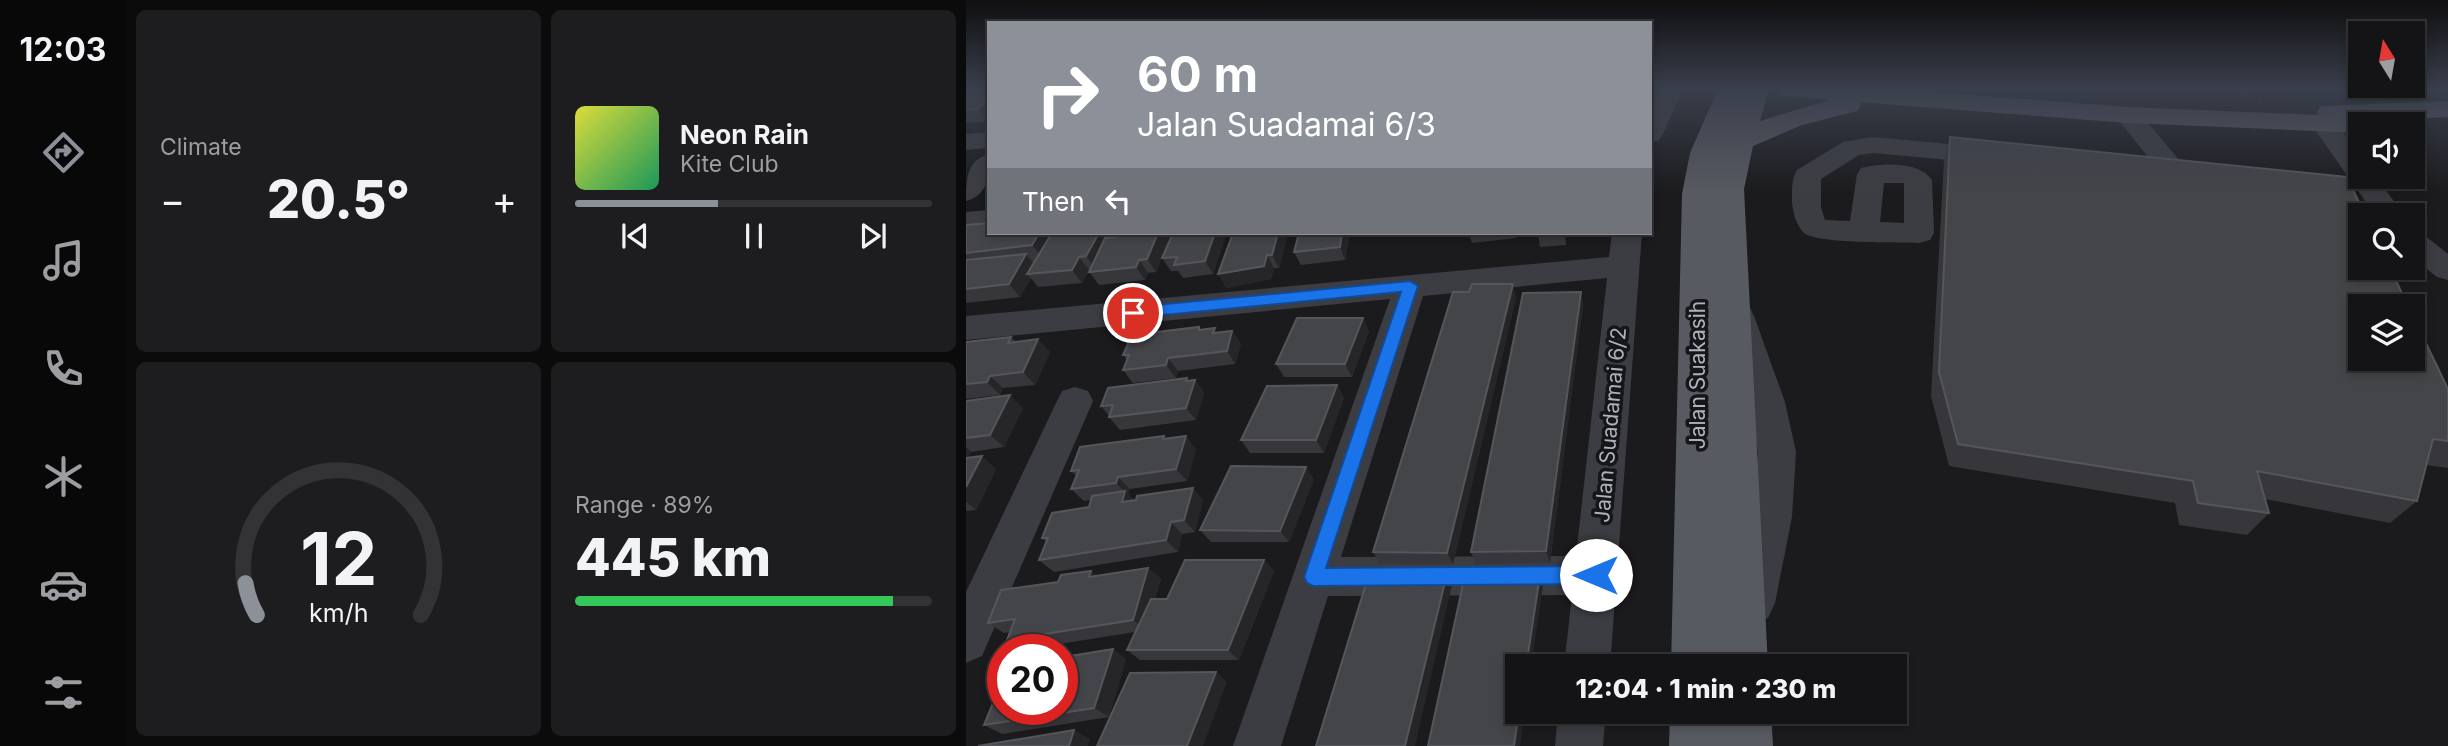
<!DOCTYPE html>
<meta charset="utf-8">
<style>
body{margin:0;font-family:Inter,sans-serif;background:#1d1d1f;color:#f1f3f6;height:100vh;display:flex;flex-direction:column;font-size:26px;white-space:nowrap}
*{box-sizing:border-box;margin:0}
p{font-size:23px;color:#9d9ea1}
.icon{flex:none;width:38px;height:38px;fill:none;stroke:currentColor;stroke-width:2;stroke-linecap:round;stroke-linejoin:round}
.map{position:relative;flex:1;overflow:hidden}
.drawer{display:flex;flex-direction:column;gap:10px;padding:10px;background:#0b0b0c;width:840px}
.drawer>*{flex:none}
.top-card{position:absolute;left:21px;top:21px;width:665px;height:214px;border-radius:0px;box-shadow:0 4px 10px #0003,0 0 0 2px #333335;background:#8c9099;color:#fff;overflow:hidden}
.needle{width:46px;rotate:349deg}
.buttons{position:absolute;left:1382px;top:21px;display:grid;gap:14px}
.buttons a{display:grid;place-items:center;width:77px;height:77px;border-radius:0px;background:#141416;box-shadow:0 4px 10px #0003,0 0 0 2px #333335;font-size:35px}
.speed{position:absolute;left:21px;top:634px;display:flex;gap:14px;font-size:35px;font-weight:700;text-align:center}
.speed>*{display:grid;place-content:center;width:91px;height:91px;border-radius:50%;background:#141416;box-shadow:0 4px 10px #0003,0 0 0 2px #333335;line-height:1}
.speed .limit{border:10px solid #d22;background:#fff;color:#111}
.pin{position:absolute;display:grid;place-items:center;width:60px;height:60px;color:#fff;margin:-30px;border:4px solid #fff;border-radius:50%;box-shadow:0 2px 7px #0007}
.me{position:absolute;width:77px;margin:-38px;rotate:270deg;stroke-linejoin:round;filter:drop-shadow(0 0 5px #0008)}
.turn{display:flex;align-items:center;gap:24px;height:147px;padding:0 35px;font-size:32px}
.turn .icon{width:91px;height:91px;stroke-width:2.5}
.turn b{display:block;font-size:49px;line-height:60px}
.then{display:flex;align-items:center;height:66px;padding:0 35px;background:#0003;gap:14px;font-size:26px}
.big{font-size:52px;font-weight:800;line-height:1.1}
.drawer .card{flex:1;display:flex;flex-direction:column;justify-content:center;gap:10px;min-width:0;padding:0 24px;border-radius:10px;background:#1d1d1f}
.drawer .dial{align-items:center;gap:0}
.dial svg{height:182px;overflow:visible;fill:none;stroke:#333335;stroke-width:7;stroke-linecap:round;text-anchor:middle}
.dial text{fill:#f1f3f6;stroke:none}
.song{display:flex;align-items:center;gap:21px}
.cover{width:84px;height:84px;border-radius:10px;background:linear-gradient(135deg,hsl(60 70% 55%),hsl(150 70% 35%))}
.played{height:7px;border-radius:4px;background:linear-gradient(90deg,#8c9099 40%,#333335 40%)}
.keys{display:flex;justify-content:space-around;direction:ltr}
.heat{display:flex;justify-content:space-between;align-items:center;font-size:38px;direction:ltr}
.charge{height:10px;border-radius:5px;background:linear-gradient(90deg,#34c759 89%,#333335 0)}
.drawer .tiles{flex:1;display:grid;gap:10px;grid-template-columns:repeat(2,1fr)}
.trip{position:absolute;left:539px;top:654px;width:402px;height:70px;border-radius:0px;background:#141416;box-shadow:0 4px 10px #0003,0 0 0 2px #333335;font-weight:800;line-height:70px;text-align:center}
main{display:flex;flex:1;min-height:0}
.menu{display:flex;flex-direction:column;width:126px;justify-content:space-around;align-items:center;background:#080809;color:#9d9ea1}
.menu .icon{width:49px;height:49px}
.menu .on{color:#8c9099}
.menu b{font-size:32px;color:#f1f3f6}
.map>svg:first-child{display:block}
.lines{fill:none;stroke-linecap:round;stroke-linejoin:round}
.path{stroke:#424449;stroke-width:3.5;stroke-dasharray:2.5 4.5;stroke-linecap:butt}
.minor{fill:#3c3d42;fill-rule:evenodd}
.major{fill:#585a61;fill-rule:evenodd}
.wall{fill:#37373b}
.shaded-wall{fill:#262629}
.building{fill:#444549;stroke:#54565b;stroke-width:2}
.route{fill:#1a73e8;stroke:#114b97;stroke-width:2}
.labels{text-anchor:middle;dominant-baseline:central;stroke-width:7;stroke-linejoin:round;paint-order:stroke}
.street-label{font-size:21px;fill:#adb3bd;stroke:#161618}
</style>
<main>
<nav class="menu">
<b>12:03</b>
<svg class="icon on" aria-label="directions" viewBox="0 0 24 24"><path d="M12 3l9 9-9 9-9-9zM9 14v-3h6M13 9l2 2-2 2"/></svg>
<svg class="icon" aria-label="music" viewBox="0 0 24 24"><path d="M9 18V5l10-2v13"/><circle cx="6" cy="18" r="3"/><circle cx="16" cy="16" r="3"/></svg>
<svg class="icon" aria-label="phone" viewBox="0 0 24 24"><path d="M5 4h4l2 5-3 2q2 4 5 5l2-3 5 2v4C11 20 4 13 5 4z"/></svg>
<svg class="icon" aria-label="climate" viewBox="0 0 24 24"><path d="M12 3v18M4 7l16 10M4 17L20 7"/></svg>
<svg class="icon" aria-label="car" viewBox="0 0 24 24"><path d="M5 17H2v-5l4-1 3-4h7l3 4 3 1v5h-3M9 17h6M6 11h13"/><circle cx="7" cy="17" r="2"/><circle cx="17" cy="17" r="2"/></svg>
<svg class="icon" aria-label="filters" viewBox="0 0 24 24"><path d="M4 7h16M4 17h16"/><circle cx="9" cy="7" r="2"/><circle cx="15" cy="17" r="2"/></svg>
</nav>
<section class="drawer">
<div class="tiles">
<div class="card"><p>Climate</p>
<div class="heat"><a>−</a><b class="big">20.5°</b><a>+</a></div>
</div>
<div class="card">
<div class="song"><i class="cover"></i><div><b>Neon Rain</b><p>Kite Club</p></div></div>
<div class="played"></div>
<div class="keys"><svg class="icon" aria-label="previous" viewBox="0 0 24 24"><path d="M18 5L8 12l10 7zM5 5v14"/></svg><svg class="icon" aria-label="pause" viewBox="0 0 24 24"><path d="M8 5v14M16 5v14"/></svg><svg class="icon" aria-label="next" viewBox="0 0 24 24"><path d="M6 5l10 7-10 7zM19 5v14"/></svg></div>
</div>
<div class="card dial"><svg viewBox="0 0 100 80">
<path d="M14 69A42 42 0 1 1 86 69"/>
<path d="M14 69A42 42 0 0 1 9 55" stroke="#8c9099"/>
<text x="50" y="56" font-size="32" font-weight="700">12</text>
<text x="50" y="72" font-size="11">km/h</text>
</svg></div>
<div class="card"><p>Range · 89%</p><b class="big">445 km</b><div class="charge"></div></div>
</div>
</section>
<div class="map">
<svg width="1482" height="746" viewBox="0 0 1482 746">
<rect width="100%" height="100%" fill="#1b1b1d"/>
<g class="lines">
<polyline class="path" points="1259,89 1296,98"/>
<g class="minor">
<polygon points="693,89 717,89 697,134 693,140 684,142 684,107"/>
<polygon points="1162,107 1171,110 1219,167 1223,173 1219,179 1209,181 1199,179 1149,115 1153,110"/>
<polygon points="1358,116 1367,119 1395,156 1395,177 1410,177 1438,215 1409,215 1345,124 1349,119"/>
<polygon points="23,132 23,148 0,150 0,134"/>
<path d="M907 137 1027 148 1037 150 1040 156 1037 162 1027 164 907 153 893 155 855 179V207L859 220 884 221 891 174 895 168C916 163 953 161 966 180L968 233 964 240 953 243C932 242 851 244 838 233 830 225 827 213 826 202 826 192 825 179 831 170L877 142ZM918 183H938V223L914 222Z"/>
<path d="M23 154C23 174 23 195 0 201 0 181 0 160 23 154Z"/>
<polygon points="23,210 23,228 0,230 0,212"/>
<polygon points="1447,232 1458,235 1482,254 1482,280 1471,277 1447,258"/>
<path d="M646 233H676L644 667H598L606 595 362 596 315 746H267L424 299 0 340V316L643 257ZM641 278 610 556 375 557 457 296Z"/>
<polygon points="772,304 784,308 788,316 819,402 830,452 826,517 809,603 802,618 787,624 772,618 765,603 786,517 792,452 783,402 756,316 760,308"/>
<polygon points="109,387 122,391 127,401 16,656 0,663 0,592 91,401 96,391"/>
<polygon points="592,712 640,712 637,746 589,746"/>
</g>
<g class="major">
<polygon points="752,89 803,89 794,121 864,100 814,95 810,89 926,89 1162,107 1353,115 1351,112 1355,106 1482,101 1482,117 1406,121 1409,124 1395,124 1395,133 1162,123 893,102 895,105 891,111 836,125 787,146 778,189 802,667 705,667 716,194 724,153"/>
<polygon points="704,712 805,712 807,746 703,746"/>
</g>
</g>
<g class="wall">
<polygon points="0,89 22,121 0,123"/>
<polygon points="984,137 1482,441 1482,468 1460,465 1451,501 1424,523 1299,499 1303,513 1281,535 1213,525 1209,503 983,466 965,396 978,161"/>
<polygon points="0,225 23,233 149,233 146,237 149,237 151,233 205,233 190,272 182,273 179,280 133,285 123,272 124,270 123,270 116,283 72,287 65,278 54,297 0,303"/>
<polygon points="207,233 261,233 247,274 217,278 212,271 205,271 196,258"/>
<polygon points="267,233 322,233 313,268 308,268 305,279 260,288"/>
<polygon points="384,233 379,260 335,265 328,252"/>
<polygon points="503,233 550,233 550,238 506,243"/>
<polygon points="572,233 618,233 618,234 599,235 600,245 574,247"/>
<polygon points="615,292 617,305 584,563 510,564 505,552"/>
<polygon points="550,297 487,564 414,564 407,552"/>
<polygon points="235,330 252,333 266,331 275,344 269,364 212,371 210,378 167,383 157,370 161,360 157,355"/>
<polygon points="403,331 386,377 318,377 310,364"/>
<polygon points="45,337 50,342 84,352 69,385 37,388 34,395 0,399 0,342"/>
<polygon points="229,380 238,393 230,420 154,430 143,417 143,416 135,406"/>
<polygon points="371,385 378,398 358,453 284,453 275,440"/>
<polygon points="0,401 57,408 38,447 5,452 2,458 30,469 10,510 0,511"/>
<polygon points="200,439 230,449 221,481 164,489 162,494 168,500 237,500 229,532 216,534 212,552 88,572 73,560 80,542 76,538 123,507 125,500 118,501 105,489 111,476 105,471"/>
<polygon points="348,479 323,542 245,542 234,530"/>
<polygon points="298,560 308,571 273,660 174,660 161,650 169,632 62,649 56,649 41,640 44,632 38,633 22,623 92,582 125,571 131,576 182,568 195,579 189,599 201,599"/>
<polygon points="109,655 160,659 143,717 36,734 18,725 37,709"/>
</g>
<g class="shaded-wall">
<polygon points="23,96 23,120 22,121 12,109"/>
<polygon points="73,233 90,233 77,258 66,245"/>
<polygon points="133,233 149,233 130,269 120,256"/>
<polygon points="192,233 205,233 190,272 181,259"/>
<polygon points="249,233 261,233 247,274 239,261"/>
<polygon points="312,233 322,233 313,268 306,255"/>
<polygon points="376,233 384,233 379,260 374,247"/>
<polygon points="60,254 71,267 61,274 65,278 54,297 43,284"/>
<polygon points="301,255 308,268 305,279 260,288 252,274"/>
<polygon points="113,257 123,270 116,283 106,270"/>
<polygon points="173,260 182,273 179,280 170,267"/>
<polygon points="547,284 550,297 487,564 481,553"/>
<polygon points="615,292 617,305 584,563 580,551"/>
<polygon points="397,318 403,331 386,377 379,364"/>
<polygon points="266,331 275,344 269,364 261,351"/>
<polygon points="72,339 84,352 69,385 57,372"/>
<polygon points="202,358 212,371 210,378 200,365"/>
<polygon points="24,376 37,388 34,395 21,382"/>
<polygon points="221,378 227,386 229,380 238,393 230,420 220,408"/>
<polygon points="371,385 378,398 358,453 350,440"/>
<polygon points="44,395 57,408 38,447 24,435"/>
<polygon points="220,436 230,449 221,481 210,469"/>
<polygon points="0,447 5,452 1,460 0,459"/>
<polygon points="16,456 30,469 10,510 0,502 0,487"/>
<polygon points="340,467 348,479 323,542 314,531"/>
<polygon points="152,477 164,489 162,494 171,503 156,502 159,492 150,483"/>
<polygon points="227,488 237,500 229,532 218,520"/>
<polygon points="205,522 216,534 212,552 200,540"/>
<polygon points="298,560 308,571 273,660 262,650"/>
<polygon points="182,568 195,579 180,630 167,620"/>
<polygon points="125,571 139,582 123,577"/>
<polygon points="481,574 486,585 449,746 439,746"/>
<polygon points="574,575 577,586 565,667 560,667"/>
<polygon points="100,649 115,659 98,657"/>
<polygon points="147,649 160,659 143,717 128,708"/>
<polygon points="250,672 261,682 237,746 221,746"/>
<polygon points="553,712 559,712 554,746 548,746"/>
<polygon points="108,730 124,739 122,746 103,746"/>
</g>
<g class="building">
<polygon points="0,89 23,89 23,96 12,109 0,109"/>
<polygon points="984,137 1381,177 1399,215 1395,215 1395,268 1424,268 1442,306 1395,306 1395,359 1447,359 1447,316 1482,389 1482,441 1467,439 1451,501 1291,471 1303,513 1232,503 1227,481 992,444 973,372"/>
<polygon points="23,223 23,233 73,233 66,245 0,253 0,225"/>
<polygon points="86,233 133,233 120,256 113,257 106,270 61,274"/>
<polygon points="151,233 192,233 181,259 173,260 170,267 123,272 139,238 149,237"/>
<polygon points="207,233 249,233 239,261 208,265 211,257 196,258"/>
<polygon points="267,233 312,233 306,255 301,255 298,266 252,274"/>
<polygon points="333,233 376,233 374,247 328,252"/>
<polygon points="60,254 43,284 0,289 0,260"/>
<polygon points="506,284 547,284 481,553 407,552 487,292 503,292"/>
<polygon points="615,292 580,551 505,552 557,293"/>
<polygon points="331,318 397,318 379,364 310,364"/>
<polygon points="233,327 233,330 249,328 247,333 266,331 261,351 202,358 200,365 157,370 163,355 157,355 166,335"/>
<polygon points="45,337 42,343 72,339 57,372 24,376 21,382 0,384 0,342"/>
<polygon points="221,378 220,381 229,380 220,408 143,417 147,405 135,406 142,388"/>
<polygon points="371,385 350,440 275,440 301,386"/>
<polygon points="44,395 24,435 0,438 0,401"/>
<polygon points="198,436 197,439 220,436 210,469 152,477 150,483 105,489 113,470 105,471 114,447"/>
<polygon points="16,456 0,487 0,458"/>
<polygon points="265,466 340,467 314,531 234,530"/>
<polygon points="227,488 218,520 205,522 200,540 73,560 82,538 76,538 86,513 123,507 126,496 159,491 156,502 170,500 171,496"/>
<polygon points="219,560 298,560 262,650 161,650 185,599 201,599"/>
<polygon points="182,568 167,620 41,640 49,619 22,623 35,590 92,582 95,575 125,571 123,577"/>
<polygon points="403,574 481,574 439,746 350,746"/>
<polygon points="499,575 574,575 560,667 551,667 551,712 553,712 548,746 462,746"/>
<polygon points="100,649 98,657 147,649 128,708 18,725 37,679 37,709 96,709 96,650"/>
<polygon points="250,672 221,746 131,746 164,673"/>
<polygon points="108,730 103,746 12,746"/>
</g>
<linearGradient id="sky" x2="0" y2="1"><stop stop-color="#0f0f10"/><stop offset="0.46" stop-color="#393f4c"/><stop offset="1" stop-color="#393f4c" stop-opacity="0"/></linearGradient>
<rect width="1482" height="193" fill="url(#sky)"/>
<polygon class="route" points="444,281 452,286 360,568 630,566 637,569 640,575 637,581 630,584 347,586 341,583 338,577 435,292 167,318 159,313 167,307"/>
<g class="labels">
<g class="street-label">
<text transform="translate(731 375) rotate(-90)">Jalan Suakasih</text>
<text transform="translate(644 425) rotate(-85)">Jalan Suadamai 6/2</text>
</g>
</g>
</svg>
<div class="buttons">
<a><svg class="needle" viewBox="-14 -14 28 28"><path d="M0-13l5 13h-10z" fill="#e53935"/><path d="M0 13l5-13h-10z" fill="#9d9ea1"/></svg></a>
<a><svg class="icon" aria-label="sound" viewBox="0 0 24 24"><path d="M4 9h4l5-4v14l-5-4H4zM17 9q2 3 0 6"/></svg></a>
<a><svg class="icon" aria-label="search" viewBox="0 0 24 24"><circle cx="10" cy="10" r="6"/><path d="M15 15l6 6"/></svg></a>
<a><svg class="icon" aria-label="layers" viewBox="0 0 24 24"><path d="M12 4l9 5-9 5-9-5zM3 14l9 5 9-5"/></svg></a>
</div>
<div class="speed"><div class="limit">20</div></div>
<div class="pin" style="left:167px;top:313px;background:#d93025"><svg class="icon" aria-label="arrive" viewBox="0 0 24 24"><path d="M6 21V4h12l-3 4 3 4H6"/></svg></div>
<svg class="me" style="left:630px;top:575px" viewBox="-20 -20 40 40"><circle r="19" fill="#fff"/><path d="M0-13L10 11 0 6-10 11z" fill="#1a73e8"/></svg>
<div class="trip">12:04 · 1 min · 230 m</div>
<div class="top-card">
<div class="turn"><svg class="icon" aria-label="right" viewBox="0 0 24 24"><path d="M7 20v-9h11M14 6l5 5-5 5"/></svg><div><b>60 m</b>Jalan Suadamai 6/3</div></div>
<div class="then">Then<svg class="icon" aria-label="left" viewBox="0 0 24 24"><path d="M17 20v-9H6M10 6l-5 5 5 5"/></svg></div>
</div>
</div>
</main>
